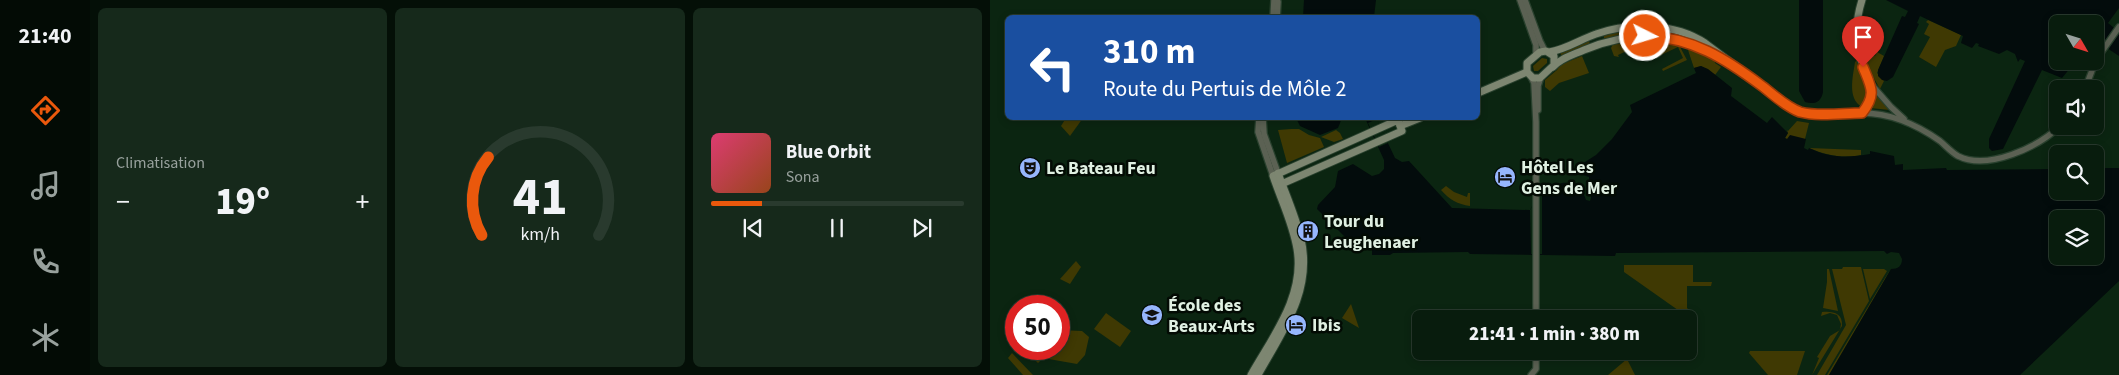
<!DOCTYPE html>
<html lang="fr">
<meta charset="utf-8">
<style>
body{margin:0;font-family:"Source Sans 3",sans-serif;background:#16291b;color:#f1f3f6;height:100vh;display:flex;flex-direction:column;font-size:19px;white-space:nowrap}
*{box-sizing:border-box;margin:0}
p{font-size:16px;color:#98a19d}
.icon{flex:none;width:28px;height:28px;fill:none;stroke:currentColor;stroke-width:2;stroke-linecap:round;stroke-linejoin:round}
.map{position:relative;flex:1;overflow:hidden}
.drawer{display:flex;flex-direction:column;gap:8px;padding:8px;background:#040f07;width:900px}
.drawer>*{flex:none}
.hud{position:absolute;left:15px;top:15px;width:475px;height:105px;border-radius:8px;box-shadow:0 2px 8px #0003,0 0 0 1px #293a2e;background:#1a4fa0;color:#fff;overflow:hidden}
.needle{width:32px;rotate:129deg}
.buttons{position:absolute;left:1059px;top:15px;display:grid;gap:10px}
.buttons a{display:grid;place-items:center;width:55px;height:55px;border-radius:8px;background:#081c0d;box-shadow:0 2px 8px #0003,0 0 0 1px #293a2e;font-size:25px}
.speed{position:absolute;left:15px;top:295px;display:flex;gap:10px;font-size:25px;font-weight:700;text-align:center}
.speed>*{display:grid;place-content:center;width:65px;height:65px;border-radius:50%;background:#081c0d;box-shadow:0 2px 8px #0003,0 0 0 1px #293a2e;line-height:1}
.speed .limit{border:8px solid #d22;background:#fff;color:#111}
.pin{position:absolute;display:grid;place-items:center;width:42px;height:42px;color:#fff;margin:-51px -21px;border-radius:50% 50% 50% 0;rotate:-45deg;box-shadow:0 0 5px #0007}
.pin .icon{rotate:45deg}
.me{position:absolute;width:55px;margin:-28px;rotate:95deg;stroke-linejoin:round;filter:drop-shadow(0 0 4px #0008)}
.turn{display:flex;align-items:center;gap:18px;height:105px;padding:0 15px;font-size:22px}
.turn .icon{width:65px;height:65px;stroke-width:2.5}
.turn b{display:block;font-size:35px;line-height:42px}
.big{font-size:38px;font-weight:800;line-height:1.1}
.drawer .widget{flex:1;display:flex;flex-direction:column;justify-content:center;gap:8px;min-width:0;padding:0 18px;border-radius:8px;background:#16291b}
.drawer .dial{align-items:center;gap:0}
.dial svg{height:130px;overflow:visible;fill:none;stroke:#293a2e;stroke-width:7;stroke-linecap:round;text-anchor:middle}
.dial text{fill:#f1f3f6;stroke:none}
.song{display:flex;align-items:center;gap:15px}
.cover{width:60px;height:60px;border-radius:8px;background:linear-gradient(135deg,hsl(340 70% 55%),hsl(20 70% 35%))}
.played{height:5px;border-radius:2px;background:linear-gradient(90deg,#ea580c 20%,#293a2e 20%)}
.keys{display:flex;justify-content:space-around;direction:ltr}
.heat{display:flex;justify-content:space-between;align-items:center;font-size:28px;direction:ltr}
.drawer .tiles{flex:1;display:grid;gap:8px;grid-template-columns:repeat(3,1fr)}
.trip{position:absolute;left:422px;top:310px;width:285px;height:50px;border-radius:8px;background:#081c0d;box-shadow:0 2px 8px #0003,0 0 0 1px #293a2e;font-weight:800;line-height:50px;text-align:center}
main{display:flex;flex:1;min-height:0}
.dock{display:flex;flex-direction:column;width:90px;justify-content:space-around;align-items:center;background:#030b05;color:#98a19d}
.dock .icon{width:35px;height:35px}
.dock .active{color:#ea580c}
.dock b{font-size:22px;color:#f1f3f6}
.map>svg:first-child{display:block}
.green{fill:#3f3903}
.water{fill:#030c0c;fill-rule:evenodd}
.pier{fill:#0b2511}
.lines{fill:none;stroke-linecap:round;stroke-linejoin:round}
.tertiary-casing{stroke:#29412e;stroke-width:8}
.secondary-casing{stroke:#29412e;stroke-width:9}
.tertiary{stroke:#5b6153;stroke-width:5.5}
.secondary{stroke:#7d8671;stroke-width:7}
.route-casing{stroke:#983908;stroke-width:12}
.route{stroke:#ea580c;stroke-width:9}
.labels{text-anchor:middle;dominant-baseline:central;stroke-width:5;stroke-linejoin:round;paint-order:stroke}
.poi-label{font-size:18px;font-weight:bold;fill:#e0f0e2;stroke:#030b04;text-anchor:start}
</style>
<main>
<nav class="dock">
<b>21:40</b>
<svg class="icon active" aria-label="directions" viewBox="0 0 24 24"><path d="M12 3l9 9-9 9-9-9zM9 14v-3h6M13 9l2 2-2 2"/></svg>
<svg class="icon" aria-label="music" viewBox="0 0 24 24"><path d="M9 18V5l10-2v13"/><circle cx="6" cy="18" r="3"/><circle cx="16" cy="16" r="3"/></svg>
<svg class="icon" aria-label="phone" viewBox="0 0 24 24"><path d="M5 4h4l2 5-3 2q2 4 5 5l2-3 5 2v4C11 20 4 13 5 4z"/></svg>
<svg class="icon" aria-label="climate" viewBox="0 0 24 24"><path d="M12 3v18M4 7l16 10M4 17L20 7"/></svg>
</nav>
<section class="drawer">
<div class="tiles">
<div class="widget"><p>Climatisation</p>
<div class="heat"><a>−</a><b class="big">19°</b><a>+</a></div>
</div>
<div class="widget dial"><svg viewBox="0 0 100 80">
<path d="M14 69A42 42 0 1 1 86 69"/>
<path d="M14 69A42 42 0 0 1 18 21" stroke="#ea580c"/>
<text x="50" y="56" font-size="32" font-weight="700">41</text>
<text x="50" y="72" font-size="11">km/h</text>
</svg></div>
<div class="widget">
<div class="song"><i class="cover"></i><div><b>Blue Orbit</b><p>Sona</p></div></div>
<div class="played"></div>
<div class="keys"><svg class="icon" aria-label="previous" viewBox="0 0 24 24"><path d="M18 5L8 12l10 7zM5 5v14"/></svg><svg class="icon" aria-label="pause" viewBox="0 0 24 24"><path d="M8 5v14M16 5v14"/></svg><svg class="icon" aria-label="next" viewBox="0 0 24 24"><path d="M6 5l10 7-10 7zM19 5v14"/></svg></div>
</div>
</div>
</section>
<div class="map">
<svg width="1129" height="375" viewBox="0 0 1129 375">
<rect width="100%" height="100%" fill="#0b2511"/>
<g class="green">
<polygon points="938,20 971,35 966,46 955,50 946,67 929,57 940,37 934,34 939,24 936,22"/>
<polygon points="634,29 664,30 665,31 664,34 618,40 614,38 614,35"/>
<polygon points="598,39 601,46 572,57 569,50"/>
<polygon points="871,39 878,42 876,52 885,56 887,52 894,56 887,73 894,81 890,89 877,66"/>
<polygon points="648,40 689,45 697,60 673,71 672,69 693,58 688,47 669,56 662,42 657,45 656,42 628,55 629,57 624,56 621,48 623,44"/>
<polygon points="702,49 724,58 725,63 731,67 725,75 711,66 704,68 698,50"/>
<polygon points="592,56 599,73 569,83 560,91 555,87 555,80 567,70 570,65"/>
<polygon points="552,58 557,59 557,63 548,71 544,71 543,66"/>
<path d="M867 60C874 74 884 93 872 107 857 99 863 76 865 62Z"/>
<polygon points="885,94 900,110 880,108"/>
<polygon points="76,118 93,118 80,136 71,126"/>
<polygon points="807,121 819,123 815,139 797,139 795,138 798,133 797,130 798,131"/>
<polygon points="301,129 309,129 319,135 330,138 334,147 297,163 288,130"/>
<polygon points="346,130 350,133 353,139 344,142 331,137"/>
<path d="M819 148 871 150V155C854 159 835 155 819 148Z"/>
<path d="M456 186 464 192 477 197 478 193H480V206C467 204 460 200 451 190Z"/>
<polygon points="86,261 91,267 80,284 70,279"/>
<polygon points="634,265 703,265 703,282 722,282 721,286 697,286 697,308 698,309 698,314 695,315 634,272"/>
<polygon points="853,267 871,267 879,301 835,375 827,375 856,325 842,269 852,269"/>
<polygon points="837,269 839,269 848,311 833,308 837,282"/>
<polygon points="873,269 894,269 897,271 880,299"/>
<polygon points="901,269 839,375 837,375 895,278"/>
<polygon points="361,304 369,328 352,318"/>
<path d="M832 312C843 311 853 313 852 326L822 375 829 358 827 357 840 336 850 330 851 324 847 315 840 313 831 316Z"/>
<polygon points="116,313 141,331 130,347 104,329"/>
<polygon points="69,330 92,331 99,337 95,355 87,364 53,358 48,363 34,349 69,349"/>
<polygon points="760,351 815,351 807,375 778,375 759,353"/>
<polygon points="22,353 43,375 33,375 18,358"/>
<polygon points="637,359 645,375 618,375"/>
</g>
<g class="water">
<polygon points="314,0 386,0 384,17 313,17"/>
<path d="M809 0H833V92C831 102 825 105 815 102L809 91Z"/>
<polygon points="896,0 1129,0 1129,8 1118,23 1129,32 1129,56 1105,40 1105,24 1068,24 1068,61 1086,61 1072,78 1052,70 1013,149 1002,151 999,148 999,139 1035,61 1030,59 1028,62 1025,54 1017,50 1009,54 988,46 989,44 986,43 982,48 971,43 973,36 930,16 927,23 929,24 903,77 897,81 892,80 888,76 888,70 912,16 915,17 918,11"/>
<path d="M711 66 718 69 742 88 741 96 777 123 782 117 798 133 795 138 797 139 800 135 816 139 814 148 818 150 819 148C840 158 858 158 880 154V151L904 156 905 165 913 164V170L956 168 957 170 1067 169 1068 191H1105V168H1129V281L1030 375H839L901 269C908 269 912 266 912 259L909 253 901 252 897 254 894 251 626 253 625 256 480 254 478 252 403 253 400 255H382V248H372L369 251 327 209 328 205 345 187 348 171 363 164 382 176 389 174 394 169V160L375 118H386L405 158 412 162 419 161 462 208 540 210 552 190H562C572 179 579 183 591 187L596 200 600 201C603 194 599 185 599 177L587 173 584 169 606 155 622 139 642 112 640 105 706 73 704 68ZM1068 219H1105V256H1068Z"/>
<polygon points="306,118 352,118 348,128 330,135 310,126"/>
</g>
<g class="pier">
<polygon points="387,119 398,143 389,147 378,123"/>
<polygon points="552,190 552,254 541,254 540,210"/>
</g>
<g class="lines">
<g class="tertiary-casing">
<g id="tertiary">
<polyline points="530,0 546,45 546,55"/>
<polyline points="535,0 550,41 555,51"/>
<polyline points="283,18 284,0"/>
<polyline points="287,18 288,2"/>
<polyline points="541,77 544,83 546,122 546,319"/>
<polyline points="881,84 901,107 914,119"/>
<polyline points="1095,89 1106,60 1129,27"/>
<polyline points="548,110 548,86 551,77"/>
<path d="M872 113C901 113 926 124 950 141 956 146 961 152 968 156 998 171 1048 147 1070 126"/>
<polyline points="269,118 268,132 283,176"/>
<polyline points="273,118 274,134 288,173"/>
<polyline points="541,375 546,369 546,351"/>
</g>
</g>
<g class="secondary-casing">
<g id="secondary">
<polygon points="556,51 564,56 564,65 550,78 543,78 537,72 537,63 550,52"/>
<path d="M559 52C575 50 591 39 606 34 639 22 685 23 715 43L805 110 822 114 872 113C877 107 882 100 882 92 882 83 875 75 873 66 865 45 865 22 872 0"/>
<path d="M563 67C571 58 583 55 594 50 637 32 683 31 725 54"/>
<polyline points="488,93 537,72"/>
<polyline points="410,126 430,118"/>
<path d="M261 375C283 336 315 296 307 249 303 224 291 200 283 176L408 120 412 131 287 186"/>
<path d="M268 375C292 332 323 291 311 239 306 217 296 195 288 173"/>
</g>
</g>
<use href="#tertiary" class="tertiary"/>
<use href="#secondary" class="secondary"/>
</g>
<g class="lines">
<g class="route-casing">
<path id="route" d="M655 36C702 37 736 59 772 86 784 95 796 107 810 112 829 117 853 113 872 113 887 94 881 87 873 67"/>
</g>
<use href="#route" class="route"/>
</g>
<defs>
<g id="theatre-disc" transform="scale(1.125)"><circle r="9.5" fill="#96b6fd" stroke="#030b04"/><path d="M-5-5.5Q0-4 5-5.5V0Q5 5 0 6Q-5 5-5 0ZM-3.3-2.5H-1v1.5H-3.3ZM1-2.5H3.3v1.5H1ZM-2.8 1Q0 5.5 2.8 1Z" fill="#111"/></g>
<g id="hotel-disc" transform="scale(1.125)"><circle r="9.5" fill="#96b6fd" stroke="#030b04"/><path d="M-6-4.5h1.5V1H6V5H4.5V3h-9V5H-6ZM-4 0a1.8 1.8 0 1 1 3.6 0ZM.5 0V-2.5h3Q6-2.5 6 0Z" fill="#111"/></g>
<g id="building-disc" transform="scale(1.125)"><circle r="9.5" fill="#96b6fd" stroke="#030b04"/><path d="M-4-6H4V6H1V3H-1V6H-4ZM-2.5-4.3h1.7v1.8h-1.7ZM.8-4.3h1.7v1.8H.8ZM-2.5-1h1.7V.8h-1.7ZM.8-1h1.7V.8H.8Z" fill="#111"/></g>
<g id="university-disc" transform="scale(1.125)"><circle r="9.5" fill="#96b6fd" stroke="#030b04"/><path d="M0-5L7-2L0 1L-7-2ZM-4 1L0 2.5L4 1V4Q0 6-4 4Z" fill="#111"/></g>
</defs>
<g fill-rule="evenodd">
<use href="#theatre-disc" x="40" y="168"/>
<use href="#hotel-disc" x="515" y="177"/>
<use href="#building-disc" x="318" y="231"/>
<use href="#university-disc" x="162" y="315"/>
<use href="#hotel-disc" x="306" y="325"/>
</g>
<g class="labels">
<g class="poi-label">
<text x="531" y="167">Hôtel Les<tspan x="531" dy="21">Gens de Mer</tspan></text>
<text x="56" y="168">Le Bateau Feu</text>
<text x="334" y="221">Tour du<tspan x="334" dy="21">Leughenaer</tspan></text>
<text x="178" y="305">École des<tspan x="178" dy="21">Beaux-Arts</tspan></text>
<text x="322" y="325">Ibis</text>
</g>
</g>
</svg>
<div class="buttons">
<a><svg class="needle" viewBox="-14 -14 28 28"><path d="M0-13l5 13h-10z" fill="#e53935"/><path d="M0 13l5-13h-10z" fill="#98a19d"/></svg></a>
<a><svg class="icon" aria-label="sound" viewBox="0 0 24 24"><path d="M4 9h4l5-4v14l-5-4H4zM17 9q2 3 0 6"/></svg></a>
<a><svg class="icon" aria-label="search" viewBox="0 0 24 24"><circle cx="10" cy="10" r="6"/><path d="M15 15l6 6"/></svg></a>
<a><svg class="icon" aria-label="layers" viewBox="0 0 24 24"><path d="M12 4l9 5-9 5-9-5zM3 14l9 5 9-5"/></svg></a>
</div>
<div class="speed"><div class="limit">50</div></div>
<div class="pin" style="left:873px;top:67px;background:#d93025"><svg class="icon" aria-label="arrive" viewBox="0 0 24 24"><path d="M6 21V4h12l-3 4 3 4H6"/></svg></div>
<svg class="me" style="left:655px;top:36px" viewBox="-20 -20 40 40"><circle r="17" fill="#ea580c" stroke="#fff" stroke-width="3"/><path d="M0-11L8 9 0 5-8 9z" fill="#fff"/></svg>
<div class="trip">21:41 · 1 min · 380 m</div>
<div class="hud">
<div class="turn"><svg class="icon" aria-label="left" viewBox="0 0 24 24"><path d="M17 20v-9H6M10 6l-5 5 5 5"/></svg><div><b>310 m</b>Route du Pertuis de Môle 2</div></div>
</div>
</div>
</main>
